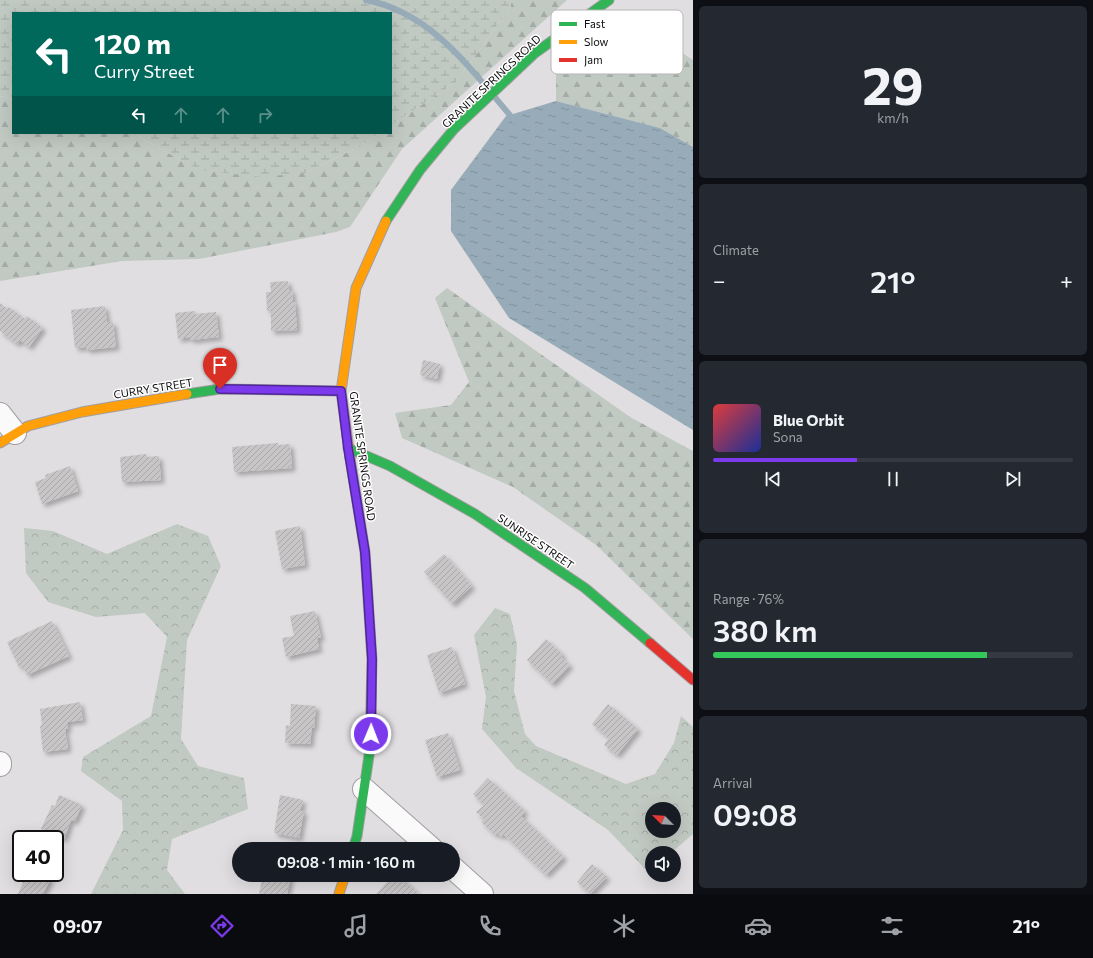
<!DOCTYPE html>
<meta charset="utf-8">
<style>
body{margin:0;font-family:Commissioner,sans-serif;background:#242831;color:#f1f3f6;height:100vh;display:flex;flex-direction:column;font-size:15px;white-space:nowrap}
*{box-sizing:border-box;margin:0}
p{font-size:13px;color:#9ea1a6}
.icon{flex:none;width:22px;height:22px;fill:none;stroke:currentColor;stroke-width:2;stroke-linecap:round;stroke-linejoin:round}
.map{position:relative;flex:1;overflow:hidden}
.panel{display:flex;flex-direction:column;gap:6px;padding:6px;background:#0d0f14;width:400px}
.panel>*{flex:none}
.banner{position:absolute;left:12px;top:12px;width:380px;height:122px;border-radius:0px;box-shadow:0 4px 16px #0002;background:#00695c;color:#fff;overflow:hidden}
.needle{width:26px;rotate:294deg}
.controls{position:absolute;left:645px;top:802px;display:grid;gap:8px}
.controls a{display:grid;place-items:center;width:36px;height:36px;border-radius:50%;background:#171b24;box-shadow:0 4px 16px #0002;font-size:20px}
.speed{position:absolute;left:12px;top:830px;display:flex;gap:8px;font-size:20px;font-weight:700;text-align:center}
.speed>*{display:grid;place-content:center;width:52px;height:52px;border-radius:50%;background:#171b24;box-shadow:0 4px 16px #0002;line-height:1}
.speed .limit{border:2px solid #111;border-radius:6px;background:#fff;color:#111}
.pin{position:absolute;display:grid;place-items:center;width:34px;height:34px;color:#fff;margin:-41px -17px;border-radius:50% 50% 50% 0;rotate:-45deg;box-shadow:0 0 4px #0007}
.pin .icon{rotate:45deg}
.me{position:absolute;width:44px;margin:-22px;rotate:1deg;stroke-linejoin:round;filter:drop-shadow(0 0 3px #0008)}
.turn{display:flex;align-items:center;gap:14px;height:84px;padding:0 16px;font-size:18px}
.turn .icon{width:52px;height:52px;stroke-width:2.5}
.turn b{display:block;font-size:28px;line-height:34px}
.lanes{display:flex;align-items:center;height:38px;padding:0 16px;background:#0003;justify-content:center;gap:20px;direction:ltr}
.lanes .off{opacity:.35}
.big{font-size:30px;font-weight:600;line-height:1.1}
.panel .card{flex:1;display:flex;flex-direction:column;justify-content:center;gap:6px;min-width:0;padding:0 14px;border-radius:6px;background:#242831}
.panel .dial{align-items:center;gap:0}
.dial b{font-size:52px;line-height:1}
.song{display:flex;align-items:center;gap:12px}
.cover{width:48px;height:48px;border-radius:6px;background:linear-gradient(135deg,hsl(0 70% 55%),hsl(230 70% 35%))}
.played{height:4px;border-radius:2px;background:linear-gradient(90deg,#7c3aed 40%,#363941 40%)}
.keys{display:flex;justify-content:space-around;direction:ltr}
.heat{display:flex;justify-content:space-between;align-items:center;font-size:22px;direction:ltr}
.charge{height:6px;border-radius:3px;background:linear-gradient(90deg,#34c759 76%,#363941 0)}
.trip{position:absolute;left:232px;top:842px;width:228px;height:40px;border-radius:20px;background:#171b24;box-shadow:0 4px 16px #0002;font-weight:600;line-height:40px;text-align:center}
.dock{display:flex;height:64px;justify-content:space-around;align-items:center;background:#090b0e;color:#9ea1a6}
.dock .icon{width:28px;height:28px}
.dock .active{color:#7c3aed}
.dock b{font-size:18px;color:#f1f3f6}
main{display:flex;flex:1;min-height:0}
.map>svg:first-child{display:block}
.forest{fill:url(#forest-firs)}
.wetland{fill:url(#wetland-marsh)}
.park{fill:url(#park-crowns);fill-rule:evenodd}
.water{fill:url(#water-ripples)}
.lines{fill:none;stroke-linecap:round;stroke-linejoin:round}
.stream{stroke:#97abb8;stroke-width:6}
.building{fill:url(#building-hatch);filter:url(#shadow)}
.street-casing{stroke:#a19ea1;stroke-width:24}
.fast-casing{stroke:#a19ea1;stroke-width:11}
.slow-casing{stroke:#a19ea1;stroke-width:11}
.jam-casing{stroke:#a19ea1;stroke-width:11}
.street{stroke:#fafafa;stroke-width:22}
.fast{stroke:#30b455;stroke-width:9}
.slow{stroke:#ff9f0a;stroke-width:9}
.jam{stroke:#e5322d;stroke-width:9}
.route-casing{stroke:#51269a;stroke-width:10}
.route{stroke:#7c3aed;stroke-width:7}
.labels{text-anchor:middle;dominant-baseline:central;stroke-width:3;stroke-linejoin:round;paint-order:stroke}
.street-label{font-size:11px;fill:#0e0d0e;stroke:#fff}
.key{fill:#fff;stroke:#b7b6b7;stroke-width:1}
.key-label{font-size:11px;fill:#0e0d0e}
</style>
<main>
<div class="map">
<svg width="693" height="894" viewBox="0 0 693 894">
<defs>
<pattern id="forest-firs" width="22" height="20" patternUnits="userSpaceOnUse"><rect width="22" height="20" fill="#c0c9c2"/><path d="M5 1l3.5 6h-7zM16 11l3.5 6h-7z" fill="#a4aba6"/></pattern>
<pattern id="wetland-marsh" width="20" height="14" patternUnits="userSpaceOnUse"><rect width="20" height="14" fill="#c0c9c2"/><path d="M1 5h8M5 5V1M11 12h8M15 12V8" fill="none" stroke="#a4aba6"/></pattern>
<pattern id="park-crowns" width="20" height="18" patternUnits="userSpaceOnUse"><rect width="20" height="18" fill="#c0c9c2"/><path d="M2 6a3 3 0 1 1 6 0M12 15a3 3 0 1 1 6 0" fill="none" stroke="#a4aba6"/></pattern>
<pattern id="water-ripples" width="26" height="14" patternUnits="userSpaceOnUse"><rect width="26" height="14" fill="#97abb8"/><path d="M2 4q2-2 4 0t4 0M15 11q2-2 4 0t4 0" fill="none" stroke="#81929d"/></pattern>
<pattern id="building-hatch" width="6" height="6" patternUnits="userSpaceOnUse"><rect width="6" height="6" fill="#c7c5c5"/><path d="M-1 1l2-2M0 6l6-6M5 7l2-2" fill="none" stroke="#aaa8a8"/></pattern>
<filter id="shadow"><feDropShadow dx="3.5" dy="3.5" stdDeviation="2" flood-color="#0004"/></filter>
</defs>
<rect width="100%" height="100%" fill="#e1dee1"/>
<g class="forest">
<polygon points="512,0 567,0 402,149 350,227 336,232 199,259 122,261 0,281 0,96 13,99 13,133 132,133 199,170 305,173 358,147 379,133 391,133 391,125 456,82 510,8"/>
<polygon points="631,19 693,60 693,147 660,128 556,101 556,69"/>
<polygon points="447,288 630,417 693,451 693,639 596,545 513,487 402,438 395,413 451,405 469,382 435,298"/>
</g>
<g class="wetland">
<polygon points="0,0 512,0 510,8 456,82 391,125 391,13 13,13 13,99 0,96"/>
<polygon points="132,133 379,133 358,147 305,173 261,177 199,170"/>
</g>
<g class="park">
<polygon points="177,524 208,536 221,566 187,640 181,739 198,766 244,778 248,809 172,839 167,870 185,894 91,894 123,830 122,801 81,771 83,757 151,716 167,637 145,613 96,617 48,602 26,573 24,528 53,531 107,554"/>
<path d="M495 608 510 614 517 645 514 691 525 734 536 746 626 784 655 774 674 743 681 716 693 727V834L671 853H652V869L648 872 608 830 516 768 482 729 486 697 474 635ZM652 809H674V831H652Z"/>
</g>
<polygon class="water" points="556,101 660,128 693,147 693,430 509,318 451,231 451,190 506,116"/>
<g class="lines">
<path class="stream" d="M366 0C434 13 472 72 515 121"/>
</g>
<g class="building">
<polygon points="288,281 289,290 292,290 293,302 295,302 297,330 271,331 271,311 267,311 266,292 271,292 270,282"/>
<polygon points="0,303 7,309 9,307 25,319 27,316 43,328 29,347 20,340 17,344 0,331"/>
<polygon points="105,306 107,322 113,322 116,347 87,350 86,347 75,348 71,310"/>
<polygon points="195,311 195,314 216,312 219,337 191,340 190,337 178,339 175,313"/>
<polygon points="423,360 440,364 437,379 420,375"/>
<polygon points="278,443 278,445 290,444 292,468 234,472 232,447"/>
<polygon points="146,454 147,457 159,456 161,480 122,482 120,457"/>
<polygon points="70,466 78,491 42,504 35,482 46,478 45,475"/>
<polygon points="300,526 305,565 282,569 275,531"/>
<polygon points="444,554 472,586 452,604 424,572"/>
<polygon points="315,611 321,638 317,638 319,649 286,657 282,638 294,636 290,616"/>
<polygon points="52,621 69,656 27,675 22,665 19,667 7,642"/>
<polygon points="546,639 563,655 561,657 570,665 552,684 527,660"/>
<polygon points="452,647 465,684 439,693 427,655"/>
<polygon points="80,702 83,720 67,722 68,729 65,729 68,749 43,752 40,726 42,725 40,709"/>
<polygon points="291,704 316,706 314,728 312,727 310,744 285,743 286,725 290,726"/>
<polygon points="608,704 638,729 617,755 604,745 609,738 592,724"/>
<polygon points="448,733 460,770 437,777 425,740"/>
<polygon points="488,778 525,811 521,816 564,857 546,875 503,834 501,837 497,833 495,835 481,822 484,819 476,812 484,805 473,794"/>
<polygon points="59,795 82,805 75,821 71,820 64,839 41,829 52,805 55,806"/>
<polygon points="280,795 303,800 300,811 304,811 299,838 274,833"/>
<polygon points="592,864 607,877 590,894 577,882"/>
<polygon points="27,873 39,873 51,878 43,894 18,894"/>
<polygon points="263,875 291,875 287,894 259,894"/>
<polygon points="394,875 399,875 419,894 376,894"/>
</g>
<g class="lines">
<g class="street-casing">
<g id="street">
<polyline points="0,414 15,433"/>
<polyline points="0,763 0,765"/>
<polyline points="364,789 432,849"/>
<polyline points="453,868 482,894"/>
</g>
</g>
<g class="fast-casing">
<g id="fast">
<polyline points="386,221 420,170 454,129 535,53 609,0"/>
<polyline points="187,394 220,389 341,391"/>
<polyline points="348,448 390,466 475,514 585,588 650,643"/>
<polyline points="350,458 365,552 372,659 370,749 357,836 353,849"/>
</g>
</g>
<g class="slow-casing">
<g id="slow">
<polyline points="0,443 28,426 82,412 187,394"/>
<polyline points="350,458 341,391 356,288 386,221"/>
<polyline points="339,894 345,875"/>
</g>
</g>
<g class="jam-casing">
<polyline id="jam" points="650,643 693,680"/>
</g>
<use href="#street" class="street"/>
<use href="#fast" class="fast"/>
<use href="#slow" class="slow"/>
<use href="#jam" class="jam"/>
</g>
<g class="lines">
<g class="route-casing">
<polyline id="route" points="220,389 341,391 348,448 365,552 372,659 371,734"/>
</g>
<use href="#route" class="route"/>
</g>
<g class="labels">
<g class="street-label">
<text transform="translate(491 81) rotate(-43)">GRANITE SPRINGS ROAD</text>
<text transform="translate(153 388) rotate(-9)">CURRY STREET</text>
<text transform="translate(363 456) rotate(82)">GRANITE SPRINGS ROAD</text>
<text transform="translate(536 541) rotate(34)">SUNRISE STREET</text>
</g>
</g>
<rect x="551" y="10" width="132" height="64" rx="6" class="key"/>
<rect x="559" y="22" width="18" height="4" fill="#30b455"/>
<rect x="559" y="40" width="18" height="4" fill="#ff9f0a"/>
<rect x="559" y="58" width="18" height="4" fill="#e5322d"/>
<g class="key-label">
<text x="584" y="28">Fast</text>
<text x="584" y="46">Slow</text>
<text x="584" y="64">Jam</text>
</g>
</svg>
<div class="controls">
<a><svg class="needle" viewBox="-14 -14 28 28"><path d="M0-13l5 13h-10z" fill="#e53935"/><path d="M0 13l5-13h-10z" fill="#9ea1a6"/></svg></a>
<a><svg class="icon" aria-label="sound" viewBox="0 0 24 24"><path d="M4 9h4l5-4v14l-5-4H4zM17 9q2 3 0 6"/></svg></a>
</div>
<div class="speed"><div class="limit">40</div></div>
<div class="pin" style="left:220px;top:389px;background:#d93025"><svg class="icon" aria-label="arrive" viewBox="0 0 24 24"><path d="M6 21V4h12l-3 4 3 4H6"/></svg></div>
<svg class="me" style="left:371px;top:734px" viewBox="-20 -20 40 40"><circle r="17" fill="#7c3aed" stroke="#fff" stroke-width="3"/><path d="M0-11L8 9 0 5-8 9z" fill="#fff"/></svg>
<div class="trip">09:08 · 1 min · 160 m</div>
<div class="banner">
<div class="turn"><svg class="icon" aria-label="left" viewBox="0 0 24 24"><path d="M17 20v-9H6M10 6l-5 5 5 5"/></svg><div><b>120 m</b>Curry Street</div></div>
<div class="lanes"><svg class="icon" aria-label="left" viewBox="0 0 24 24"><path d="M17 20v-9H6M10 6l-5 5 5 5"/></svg><svg class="icon off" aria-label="ahead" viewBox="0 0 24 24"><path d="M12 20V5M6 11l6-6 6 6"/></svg><svg class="icon off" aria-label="ahead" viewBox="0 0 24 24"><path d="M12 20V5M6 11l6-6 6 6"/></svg><svg class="icon off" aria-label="right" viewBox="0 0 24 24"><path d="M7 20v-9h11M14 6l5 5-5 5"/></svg></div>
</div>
</div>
<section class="panel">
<div class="card dial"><b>29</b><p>km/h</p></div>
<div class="card"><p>Climate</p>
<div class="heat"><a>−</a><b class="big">21°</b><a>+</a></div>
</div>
<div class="card">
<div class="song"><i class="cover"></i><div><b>Blue Orbit</b><p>Sona</p></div></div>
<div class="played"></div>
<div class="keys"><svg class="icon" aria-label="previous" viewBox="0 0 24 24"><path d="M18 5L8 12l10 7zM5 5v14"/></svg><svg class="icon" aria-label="pause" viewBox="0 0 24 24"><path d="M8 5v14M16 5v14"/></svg><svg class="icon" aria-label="next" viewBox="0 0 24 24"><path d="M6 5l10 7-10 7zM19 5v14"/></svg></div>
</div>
<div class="card"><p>Range · 76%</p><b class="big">380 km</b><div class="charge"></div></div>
<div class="card"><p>Arrival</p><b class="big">09:08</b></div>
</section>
</main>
<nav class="dock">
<b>09:07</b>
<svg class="icon active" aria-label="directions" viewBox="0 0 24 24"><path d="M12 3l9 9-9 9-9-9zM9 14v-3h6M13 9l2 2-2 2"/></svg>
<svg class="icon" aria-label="music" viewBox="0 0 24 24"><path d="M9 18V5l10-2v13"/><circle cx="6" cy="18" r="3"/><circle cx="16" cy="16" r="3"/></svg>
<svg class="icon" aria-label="phone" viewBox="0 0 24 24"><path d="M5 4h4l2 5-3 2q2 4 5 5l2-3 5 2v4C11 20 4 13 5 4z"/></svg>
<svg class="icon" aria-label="climate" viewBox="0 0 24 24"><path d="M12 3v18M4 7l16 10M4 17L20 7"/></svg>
<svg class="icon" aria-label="car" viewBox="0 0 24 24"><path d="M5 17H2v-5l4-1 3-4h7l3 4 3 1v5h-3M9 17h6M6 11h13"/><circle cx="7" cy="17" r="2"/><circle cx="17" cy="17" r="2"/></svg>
<svg class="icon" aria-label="filters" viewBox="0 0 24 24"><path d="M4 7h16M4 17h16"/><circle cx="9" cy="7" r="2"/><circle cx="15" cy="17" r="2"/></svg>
<b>21°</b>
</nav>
